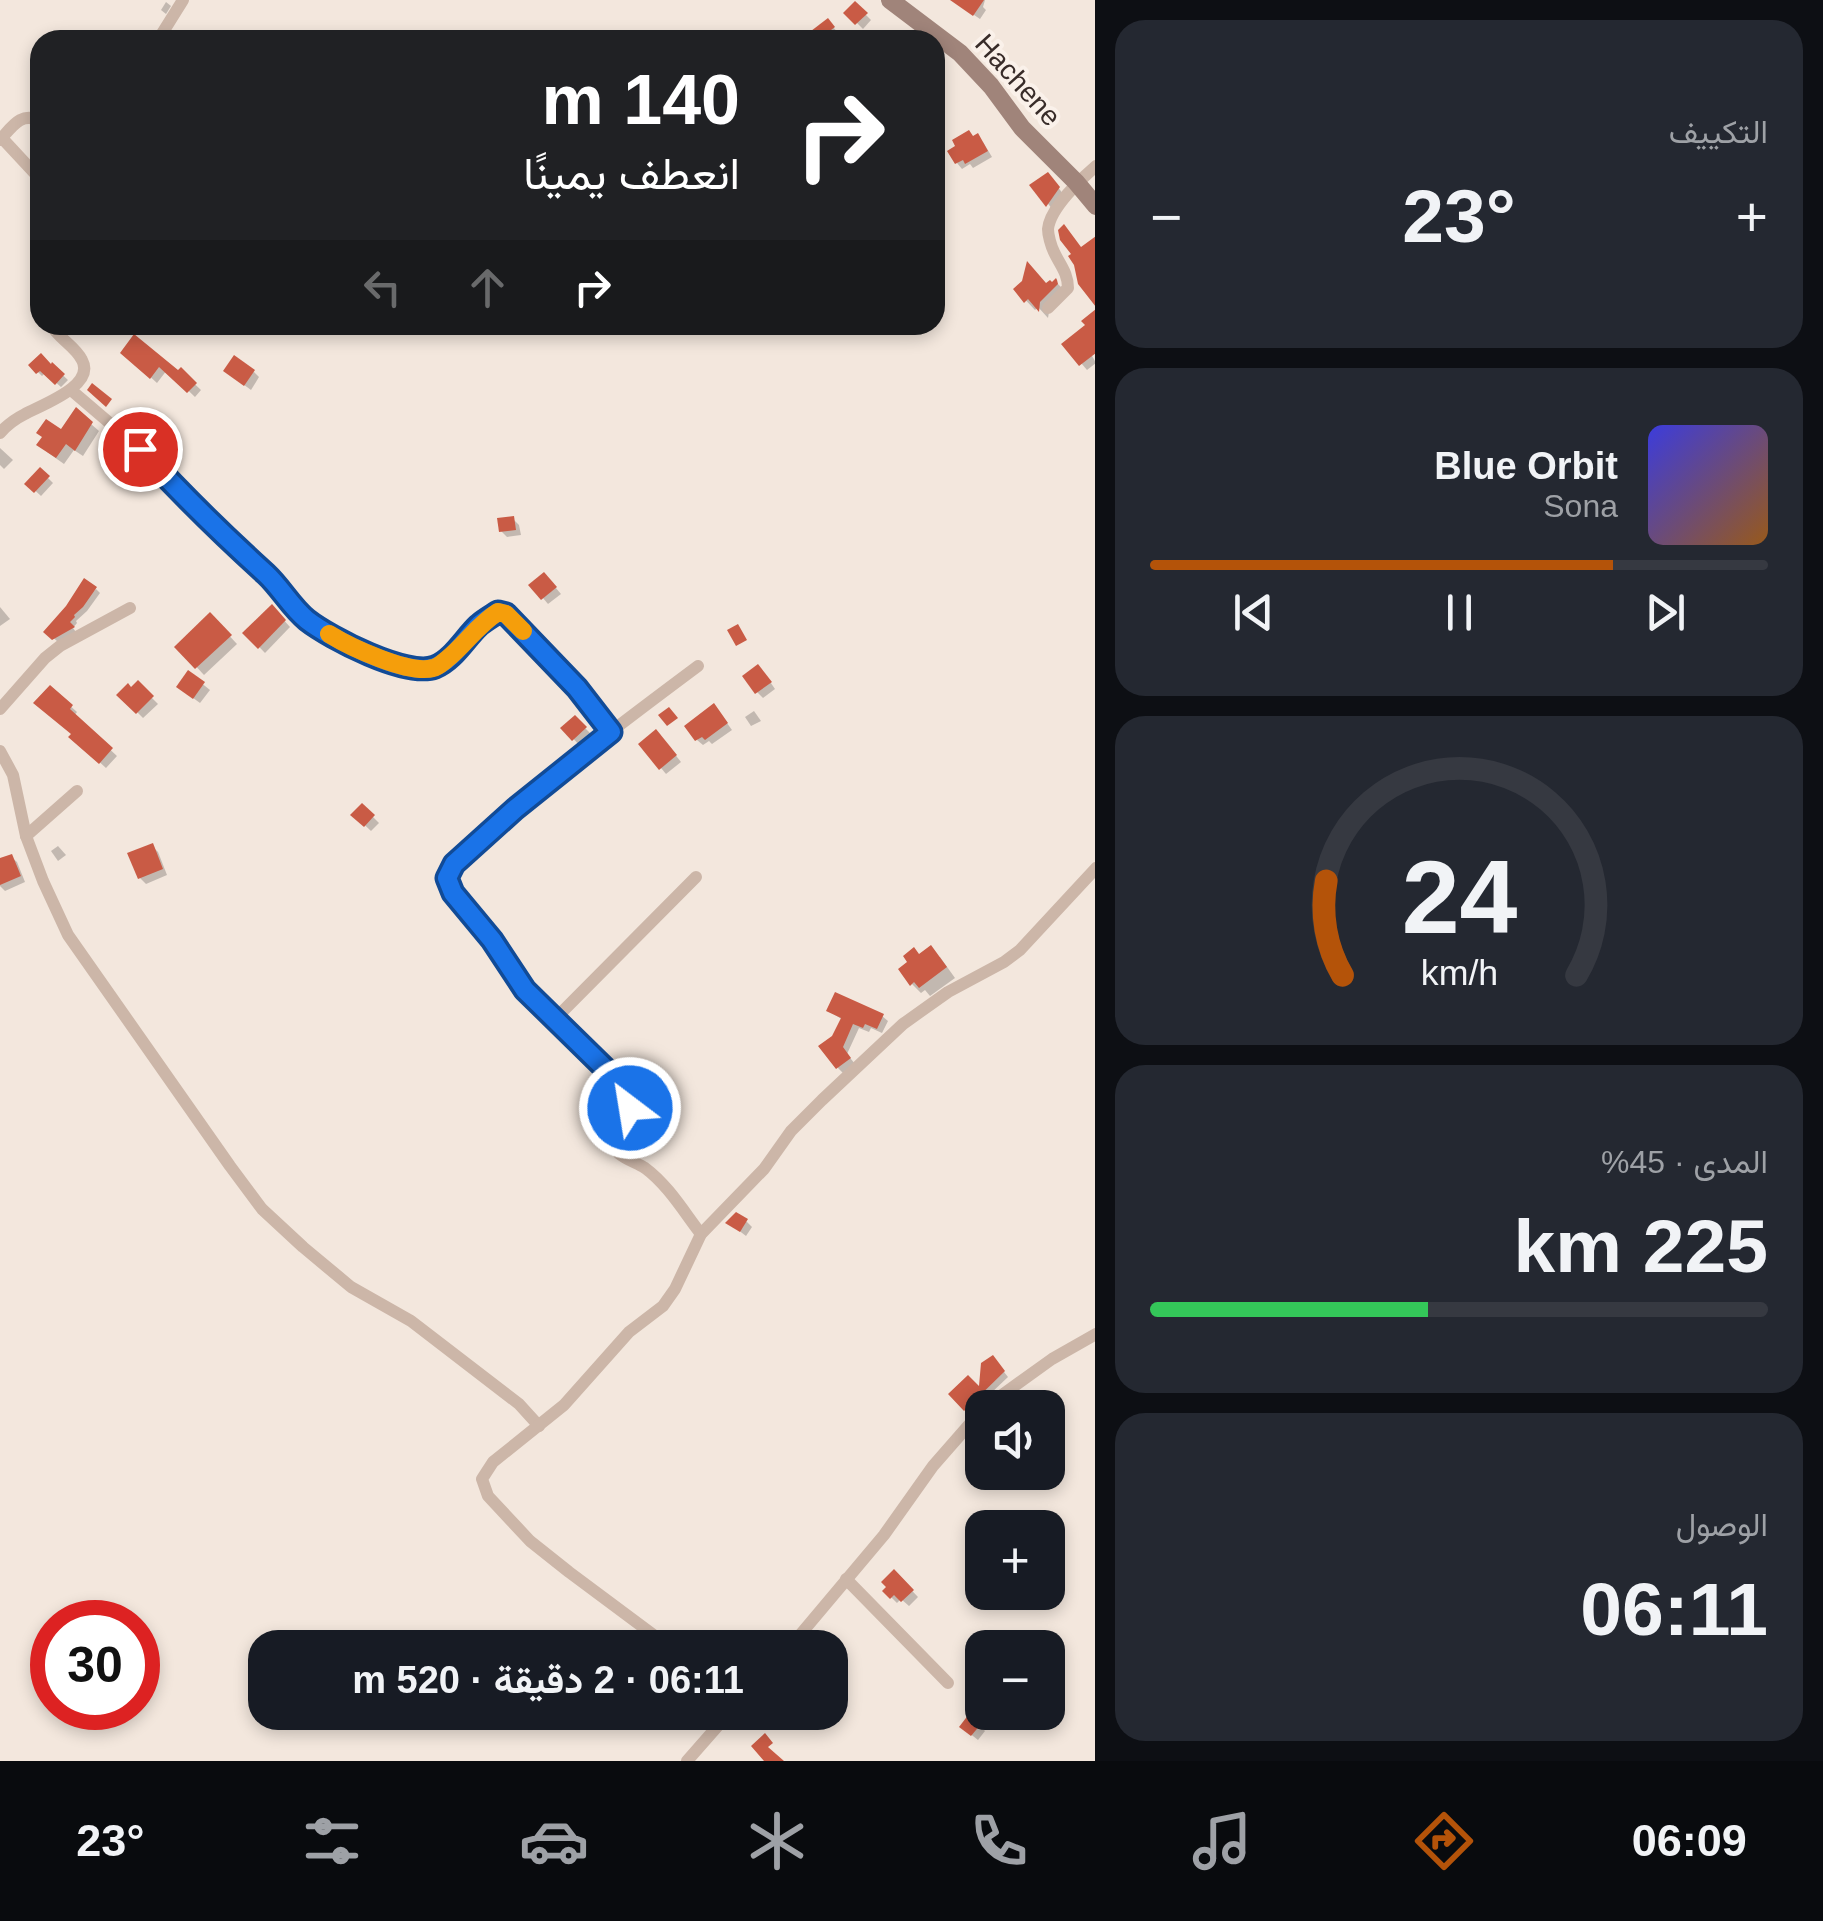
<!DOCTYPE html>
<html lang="ar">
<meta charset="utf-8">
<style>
body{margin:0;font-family:Helvetica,Vazirmatn,sans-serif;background:#242831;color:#f1f3f6;direction:rtl;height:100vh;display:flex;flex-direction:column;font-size:38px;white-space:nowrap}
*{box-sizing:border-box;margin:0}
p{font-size:32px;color:#9ea1a6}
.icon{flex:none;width:55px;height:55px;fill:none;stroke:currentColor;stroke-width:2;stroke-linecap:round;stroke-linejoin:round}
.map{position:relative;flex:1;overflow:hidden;direction:ltr}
.details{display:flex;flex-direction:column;gap:20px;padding:20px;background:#0d0f14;width:728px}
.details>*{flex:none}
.banner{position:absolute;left:30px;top:30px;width:915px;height:305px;border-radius:30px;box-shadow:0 5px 15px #0003;direction:rtl;background:#202124;color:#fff;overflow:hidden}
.buttons{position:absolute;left:965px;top:1390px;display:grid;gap:20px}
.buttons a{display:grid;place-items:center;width:100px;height:100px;border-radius:20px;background:#171b24;box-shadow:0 5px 15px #0003;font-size:50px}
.speed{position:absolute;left:30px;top:1600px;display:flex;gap:20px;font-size:50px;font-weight:700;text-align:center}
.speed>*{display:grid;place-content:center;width:130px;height:130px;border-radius:50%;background:#171b24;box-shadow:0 5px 15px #0003;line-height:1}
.speed .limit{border:15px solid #d22;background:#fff;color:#111}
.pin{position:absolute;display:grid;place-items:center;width:85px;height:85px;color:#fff;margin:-42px;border:5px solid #fff;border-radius:50%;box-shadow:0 2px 10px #0007}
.me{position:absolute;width:110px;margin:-55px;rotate:329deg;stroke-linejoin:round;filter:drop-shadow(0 0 8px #0008)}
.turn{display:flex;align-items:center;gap:35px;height:210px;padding:0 40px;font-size:45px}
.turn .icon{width:130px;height:130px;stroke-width:2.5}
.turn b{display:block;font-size:70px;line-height:85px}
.lanes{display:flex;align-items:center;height:95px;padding:0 40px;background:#0003;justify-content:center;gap:50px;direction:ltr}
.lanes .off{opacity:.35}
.big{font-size:75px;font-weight:700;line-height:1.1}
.details .widget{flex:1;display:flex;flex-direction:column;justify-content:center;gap:15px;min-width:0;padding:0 35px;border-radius:30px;background:#242831}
.details .dial{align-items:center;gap:0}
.dial svg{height:260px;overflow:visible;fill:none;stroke:#363941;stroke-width:7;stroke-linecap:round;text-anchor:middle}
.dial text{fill:#f1f3f6;stroke:none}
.song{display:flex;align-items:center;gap:30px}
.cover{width:120px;height:120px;border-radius:15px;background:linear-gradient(135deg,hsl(240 70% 55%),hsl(30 70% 35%))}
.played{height:10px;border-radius:5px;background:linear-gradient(90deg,#b45309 75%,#363941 75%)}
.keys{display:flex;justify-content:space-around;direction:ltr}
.heat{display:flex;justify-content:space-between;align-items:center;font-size:55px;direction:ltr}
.charge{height:15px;border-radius:8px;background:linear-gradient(90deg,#34c759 45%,#363941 0)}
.trip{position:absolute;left:248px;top:1630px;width:600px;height:100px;border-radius:30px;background:#171b24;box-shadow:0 5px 15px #0003;font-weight:700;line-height:100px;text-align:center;direction:rtl}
.dock{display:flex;height:160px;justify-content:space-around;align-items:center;background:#090b0e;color:#9ea1a6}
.dock .icon{width:70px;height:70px}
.dock .current{color:#b45309}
.dock b{font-size:45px;color:#f1f3f6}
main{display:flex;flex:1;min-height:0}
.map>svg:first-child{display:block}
.shadow{fill:#0003}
.building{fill:#c95b45}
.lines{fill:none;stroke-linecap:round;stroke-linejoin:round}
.street{stroke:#ccb6a8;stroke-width:12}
.secondary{stroke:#a0847a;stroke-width:18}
.route-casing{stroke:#114b97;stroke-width:25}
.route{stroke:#1a73e8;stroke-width:18}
.slow{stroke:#f59e0b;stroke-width:18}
.labels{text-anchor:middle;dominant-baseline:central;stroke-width:8;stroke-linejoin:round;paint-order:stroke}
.street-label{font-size:28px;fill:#382c29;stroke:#faf1ea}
</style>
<main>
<section class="details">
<div class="widget"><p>التكييف</p>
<div class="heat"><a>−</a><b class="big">23°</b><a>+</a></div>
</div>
<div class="widget">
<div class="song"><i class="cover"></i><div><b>Blue Orbit</b><p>Sona</p></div></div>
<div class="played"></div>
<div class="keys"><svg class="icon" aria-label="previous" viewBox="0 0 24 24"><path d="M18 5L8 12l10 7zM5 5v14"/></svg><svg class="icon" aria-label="pause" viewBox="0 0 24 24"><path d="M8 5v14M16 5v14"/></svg><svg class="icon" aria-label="next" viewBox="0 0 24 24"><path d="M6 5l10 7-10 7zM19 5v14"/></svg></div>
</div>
<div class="widget dial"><svg viewBox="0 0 100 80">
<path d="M14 69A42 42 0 1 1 86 69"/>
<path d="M14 69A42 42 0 0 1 9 40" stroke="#b45309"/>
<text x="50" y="56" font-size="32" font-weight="700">24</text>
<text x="50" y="72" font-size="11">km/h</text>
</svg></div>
<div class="widget"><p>المدى · 45%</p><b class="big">225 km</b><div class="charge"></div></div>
<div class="widget"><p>الوصول</p><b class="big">06:11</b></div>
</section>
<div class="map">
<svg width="1096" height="1761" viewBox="0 0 1096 1761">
<rect width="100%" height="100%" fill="#f3e7dd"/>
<g class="shadow">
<polygon points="952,0 985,0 983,7 986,10 980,19"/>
<polygon points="166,2 171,6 166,14 161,10"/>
<polygon points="855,4 871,20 863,29 847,13"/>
<polygon points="833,27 839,34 831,40 821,40 814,31"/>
<polygon points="974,138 983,142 992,157 973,168 970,164 962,169 957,163"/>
<polygon points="1053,181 1064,195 1053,210 1033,185"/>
<polygon points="1056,282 1065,291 1049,312 1048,318 1038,307 1035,310 1016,290 1047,286"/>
<polygon points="1065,344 1091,354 1096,363 1087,370"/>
<polygon points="123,352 178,374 181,371 201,390 195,397 167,370 157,383"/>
<polygon points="31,365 53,366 68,380 61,387 45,373 42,376"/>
<polygon points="254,372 259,377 251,390 232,376"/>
<polygon points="91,424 99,431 83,456 74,450 64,464 47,452 61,433"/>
<polygon points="0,448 13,460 4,469 0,465"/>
<polygon points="40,470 53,483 41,496 28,484"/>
<polygon points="513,519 519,525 521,535 507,537 501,531"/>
<polygon points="550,581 561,594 548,604 532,585"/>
<polygon points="96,589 100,593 87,611 76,621 77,623 73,628 76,632 58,642 47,632"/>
<polygon points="0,607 10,619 0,626"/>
<polygon points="272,607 290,627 265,653 246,633"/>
<polygon points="210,615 237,644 204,675 178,647"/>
<polygon points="189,673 210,690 200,703 185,692"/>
<polygon points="764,673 775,689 763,698 757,692"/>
<polygon points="138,684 158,704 143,718 120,695 131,690"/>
<polygon points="50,688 77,712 74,716 117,756 106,768 72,737 74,734"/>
<polygon points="754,711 761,721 751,726 745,717"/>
<polygon points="719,712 732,730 712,744 709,741 703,745 697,740"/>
<polygon points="575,718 591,734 579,745 564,728"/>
<polygon points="662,738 681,762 666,774 661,768"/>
<polygon points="362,806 379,823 371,831 354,815"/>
<polygon points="58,846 66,855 58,861 51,851"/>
<polygon points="152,846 158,852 167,875 146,884 140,878"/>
<polygon points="11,857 17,862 25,882 5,891 0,886 0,861"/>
<polygon points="920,956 940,957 955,978 930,996 925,990 921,993 912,984"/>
<polygon points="829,1011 882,1016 888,1021 882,1033 871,1028 869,1032 859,1028 847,1054 855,1064 843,1073 838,1068 834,1037 843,1020"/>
<polygon points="746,1221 752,1227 746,1236 729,1223"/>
<polygon points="997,1363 1008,1377 970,1413 952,1394 981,1392"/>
<polygon points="894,1572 918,1597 909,1606 901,1599 897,1603 885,1591"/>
<polygon points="831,1683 844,1697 832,1707 830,1705"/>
<polygon points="979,1725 985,1731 978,1740 968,1732"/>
</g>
<g class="building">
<polygon points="950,0 984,0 973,16"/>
<polygon points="855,1 868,13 855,25 843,13"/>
<polygon points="828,18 835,27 818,40 811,31"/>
<polygon points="969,130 973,136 978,133 988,151 965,164 963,160 955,164 947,151 955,146 952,140"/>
<polygon points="1048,172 1060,187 1046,207 1029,185"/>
<polygon points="1064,224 1081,247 1096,236 1096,307 1078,284 1074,265 1068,256 1071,254 1060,240 1058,230"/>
<polygon points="1027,261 1046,283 1050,280 1052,282 1056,278 1057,280 1058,284 1040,302 1039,312 1028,299 1024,303 1013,289 1022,281"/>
<polygon points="1096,309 1096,353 1079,366 1061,344 1085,325 1081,321"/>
<polygon points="134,334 178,370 181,367 197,383 187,393 159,367 150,379 120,353"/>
<polygon points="41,353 51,364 52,362 65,374 55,385 40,371 36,374 28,365"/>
<polygon points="234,355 255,370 244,386 223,371"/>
<polygon points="92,383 112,399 106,407 87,390"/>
<polygon points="76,407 93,422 75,451 66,444 56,458 36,445 42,437 36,433 46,419 61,429"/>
<polygon points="40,467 50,476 34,493 24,484"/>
<polygon points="514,516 516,530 499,532 497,518"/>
<polygon points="544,572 557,587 541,600 528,585"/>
<polygon points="84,578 97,587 83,607 74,615 75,617 70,622 75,627 52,640 43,632 66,606"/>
<polygon points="272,604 286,620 258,649 242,633"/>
<polygon points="210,612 232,635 195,669 174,647"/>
<polygon points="738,624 747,640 736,646 727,630"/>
<polygon points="758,664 772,682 755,694 742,676"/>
<polygon points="188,670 205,682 193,699 176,687"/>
<polygon points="138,680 154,696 136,714 116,695 128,683 131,687"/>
<polygon points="50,685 73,705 70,709 113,748 99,764 68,737 71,734 33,703"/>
<polygon points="714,703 728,723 705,740 702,737 695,741 684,726"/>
<polygon points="669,707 678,718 667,726 658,715"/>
<polygon points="575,715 587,727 572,741 560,728"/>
<polygon points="656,729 677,755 659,770 638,744"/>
<polygon points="362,803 375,815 364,827 350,815"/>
<polygon points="153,843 163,869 138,879 127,853"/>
<polygon points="12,854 21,876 0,885 0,858"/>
<polygon points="931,945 947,967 919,988 914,982 910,986 898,969 907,962 903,956 914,947 919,954"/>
<polygon points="835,992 884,1014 877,1029 865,1024 863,1028 853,1024 843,1047 851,1058 836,1069 818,1046 832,1036 841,1018 826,1011"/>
<polygon points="736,1212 748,1219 740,1232 725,1223"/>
<polygon points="993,1355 1005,1371 964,1411 948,1394 968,1375 979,1386 981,1363"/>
<polygon points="894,1569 914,1590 901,1602 894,1595 890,1599 882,1591 886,1587 881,1582"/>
<polygon points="969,1714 981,1724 971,1736 959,1727"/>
<polygon points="765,1733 773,1743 768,1747 784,1761 764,1761 751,1746"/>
</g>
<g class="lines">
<g class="street">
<polyline points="158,40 183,0"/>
<polyline points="2,138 40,179"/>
<path d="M0 140C12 127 21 111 40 121"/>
<path d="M1048 308 1068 288C1068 273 1060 265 1054 252 1051 246 1048 235 1048 229 1050 208 1081 179 1096 166"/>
<polyline points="71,390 140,449 202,516 268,577 305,618 351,648 410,668 433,669 447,659 481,623 498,612 507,614 577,688 611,732"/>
<path d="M0 433C7 425 15 419 25 414 41 405 96 386 82 360 75 346 59 339 51 325"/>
<path d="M698 666C631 716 564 766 501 822 482 839 458 855 447 878L453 893 492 940 525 990 626 1089 633 1098C630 1113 612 1125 612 1139 611 1156 635 1161 645 1168 668 1185 684 1212 701 1234"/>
<polyline points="0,709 45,658 60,646 130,608"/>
<polyline points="0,751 13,775 26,836 43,881 68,935 230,1166 262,1209 303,1247 351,1287 411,1321 519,1404 539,1426"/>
<polyline points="26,836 77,791"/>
<polyline points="555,1019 696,877"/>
<polyline points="984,1408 1052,1359 1096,1334"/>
<polyline points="846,1579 948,1683"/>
<polyline points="671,1648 569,1572 530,1541 488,1496 482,1479 493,1462 564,1405 629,1332 663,1306 675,1289 701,1234 764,1169 791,1131 822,1100 903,1024 948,992 1004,962 1020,950 1096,868"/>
<polyline points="789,1648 884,1535 933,1466 982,1410"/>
<polyline points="687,1761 730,1712"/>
</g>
<polyline class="secondary" points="890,0 960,53 991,86 1022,128 1076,182 1096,206"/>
</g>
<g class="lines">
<g class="route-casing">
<path id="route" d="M140 449C180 493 222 534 266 574 281 588 291 607 307 620 330 638 407 678 435 667 453 660 465 638 479 625 485 620 492 616 498 612L506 614 577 688 611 732 515 809 454 864 447 878 453 893 492 940 525 990 626 1089 633 1098 630 1108"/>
</g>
<use href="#route" class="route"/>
<path class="slow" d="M329 634C350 647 409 675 433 668 438 667 442 663 446 660 465 645 477 625 498 612L506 614 523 631"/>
</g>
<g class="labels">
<g class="street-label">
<text transform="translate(1018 80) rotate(48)">Hachene</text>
</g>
</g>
</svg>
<div class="buttons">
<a><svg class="icon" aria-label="sound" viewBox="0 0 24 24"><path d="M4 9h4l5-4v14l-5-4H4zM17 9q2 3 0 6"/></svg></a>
<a>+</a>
<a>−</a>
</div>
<div class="speed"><div class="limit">30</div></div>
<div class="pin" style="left:140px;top:449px;background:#d93025"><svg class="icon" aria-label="arrive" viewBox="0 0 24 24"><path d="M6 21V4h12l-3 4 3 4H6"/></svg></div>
<svg class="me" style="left:630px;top:1108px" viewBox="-20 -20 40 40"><circle r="17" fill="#1a73e8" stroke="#fff" stroke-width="3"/><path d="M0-11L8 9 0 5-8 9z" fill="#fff"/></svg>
<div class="trip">06:11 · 2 دقيقة · 520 m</div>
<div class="banner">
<div class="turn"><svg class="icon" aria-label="right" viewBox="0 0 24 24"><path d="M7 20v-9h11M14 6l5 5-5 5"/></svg><div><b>140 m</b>انعطف يمينًا</div></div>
<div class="lanes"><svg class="icon off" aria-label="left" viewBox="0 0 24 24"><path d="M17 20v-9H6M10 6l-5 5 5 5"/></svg><svg class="icon off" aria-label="ahead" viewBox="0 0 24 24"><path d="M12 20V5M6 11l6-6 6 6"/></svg><svg class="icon" aria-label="right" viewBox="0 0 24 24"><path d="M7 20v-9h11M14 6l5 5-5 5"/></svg></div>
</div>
</div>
</main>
<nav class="dock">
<b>06:09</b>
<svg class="icon current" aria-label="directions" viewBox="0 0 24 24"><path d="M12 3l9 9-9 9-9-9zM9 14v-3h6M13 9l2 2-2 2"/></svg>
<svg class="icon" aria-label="music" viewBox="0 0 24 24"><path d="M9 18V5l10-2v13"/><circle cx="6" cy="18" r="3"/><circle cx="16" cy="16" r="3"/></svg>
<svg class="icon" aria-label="phone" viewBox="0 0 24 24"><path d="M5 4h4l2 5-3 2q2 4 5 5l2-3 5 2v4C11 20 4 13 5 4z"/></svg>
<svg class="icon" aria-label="climate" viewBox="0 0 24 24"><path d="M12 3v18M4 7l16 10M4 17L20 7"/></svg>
<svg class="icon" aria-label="car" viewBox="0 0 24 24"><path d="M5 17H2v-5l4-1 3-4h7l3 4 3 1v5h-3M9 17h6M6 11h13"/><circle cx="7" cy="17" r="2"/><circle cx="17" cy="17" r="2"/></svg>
<svg class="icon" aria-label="filters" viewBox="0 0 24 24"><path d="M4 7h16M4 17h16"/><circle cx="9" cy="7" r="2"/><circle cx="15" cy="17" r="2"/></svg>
<b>23°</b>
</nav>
